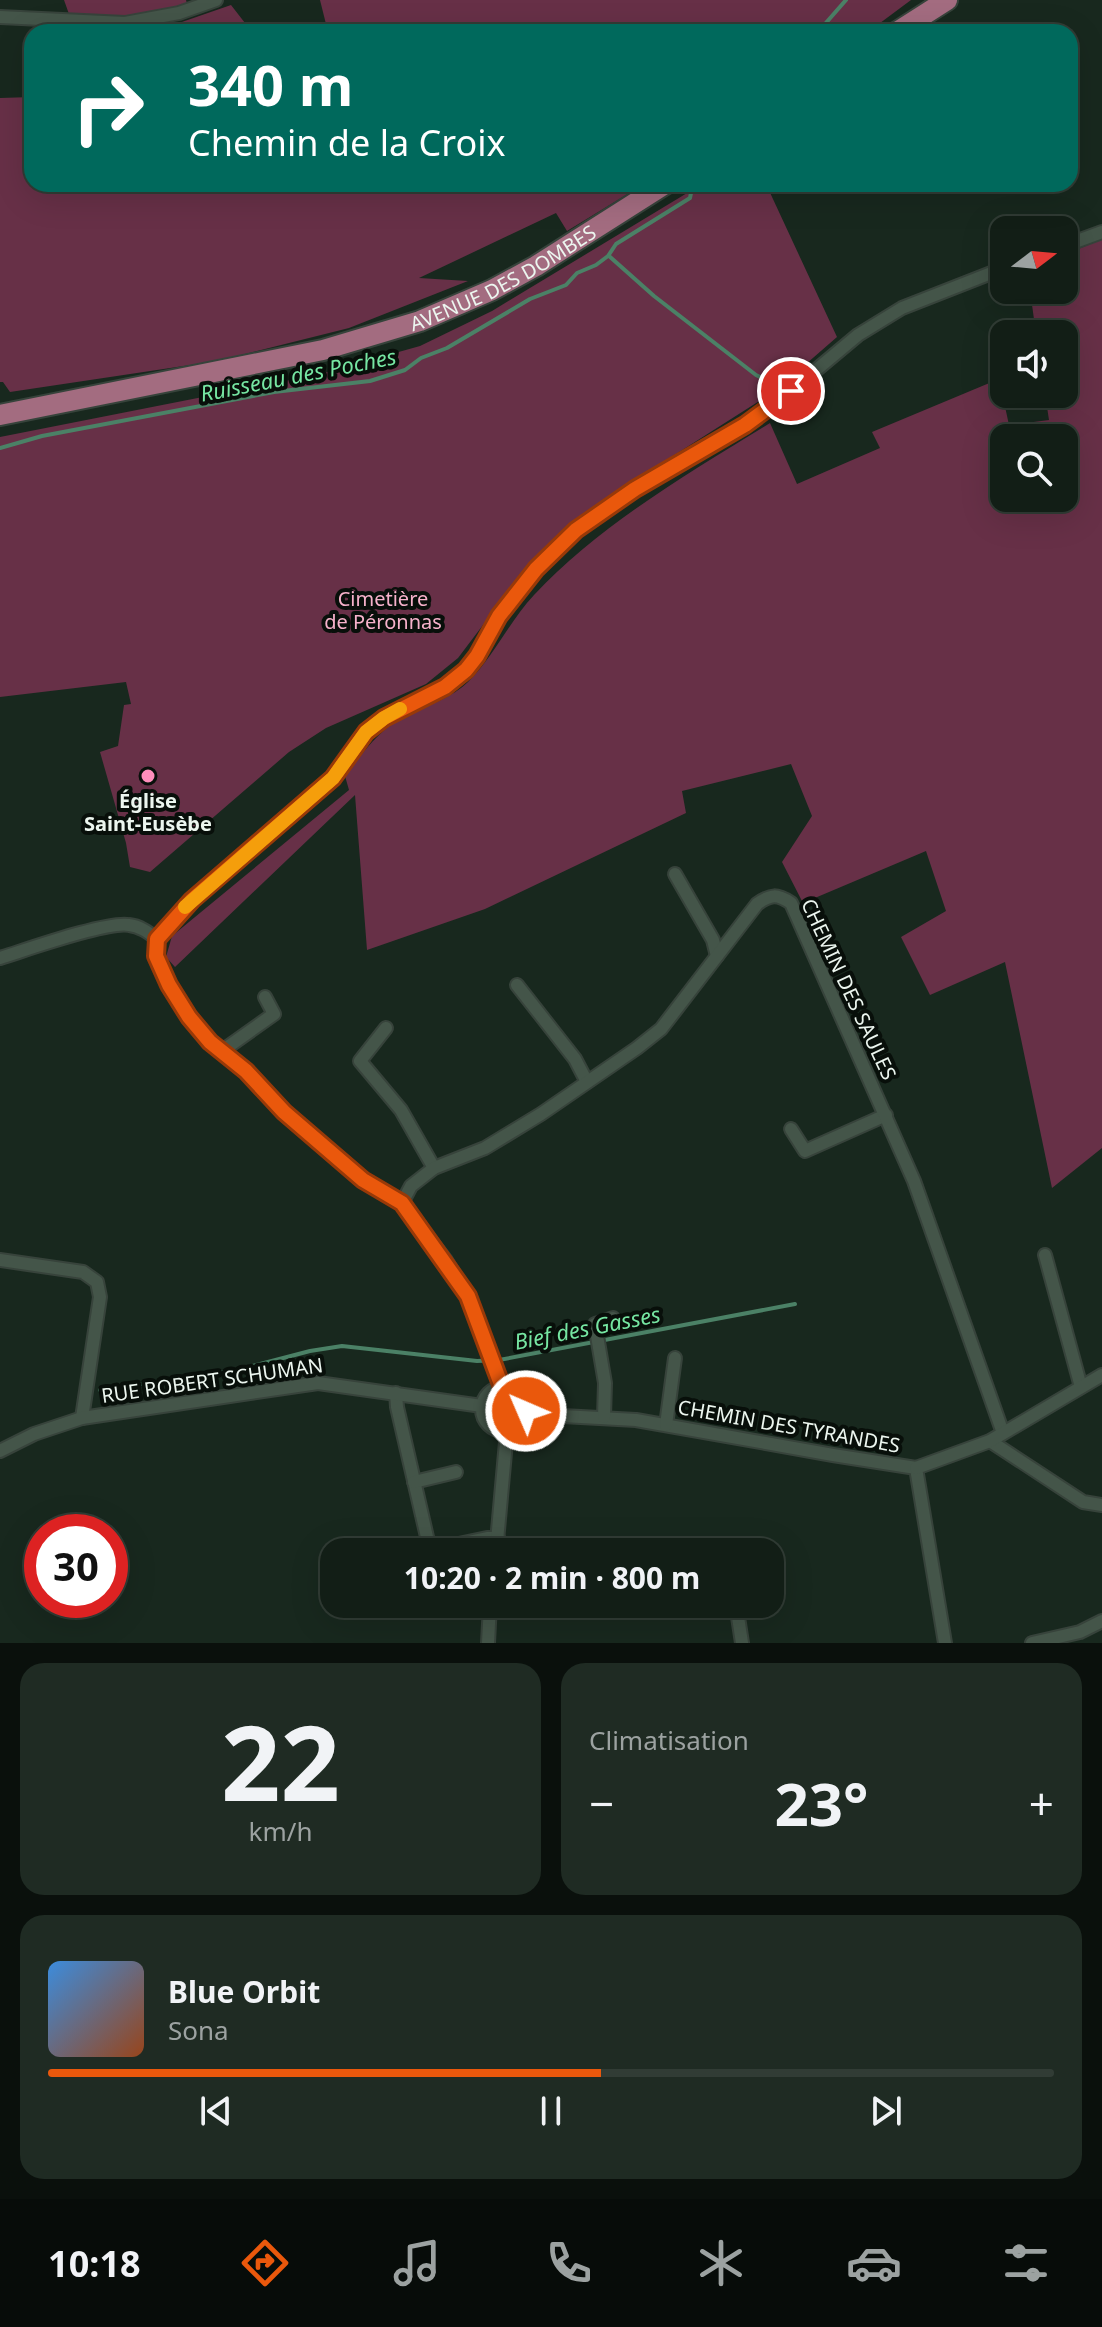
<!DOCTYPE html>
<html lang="fr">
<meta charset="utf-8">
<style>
body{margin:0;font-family:"Noto Sans",sans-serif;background:#1f2b23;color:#f1f3f6;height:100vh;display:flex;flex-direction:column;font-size:30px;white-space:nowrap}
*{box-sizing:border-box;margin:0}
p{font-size:26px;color:#9ca2a1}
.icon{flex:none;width:44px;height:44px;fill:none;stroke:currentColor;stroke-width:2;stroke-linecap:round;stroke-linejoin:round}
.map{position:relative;height:1643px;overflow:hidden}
.drawer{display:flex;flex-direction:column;gap:20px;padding:20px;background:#0a100c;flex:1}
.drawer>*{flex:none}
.hud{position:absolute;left:24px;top:24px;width:1054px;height:168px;border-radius:24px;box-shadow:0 8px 32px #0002,0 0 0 2px #313c35;background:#00695c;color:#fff;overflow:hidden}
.needle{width:52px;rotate:74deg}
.fabs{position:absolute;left:990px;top:216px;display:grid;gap:16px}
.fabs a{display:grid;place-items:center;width:88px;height:88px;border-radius:16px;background:#121e16;box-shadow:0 8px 32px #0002,0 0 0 2px #313c35;font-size:40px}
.speed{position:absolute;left:24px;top:1514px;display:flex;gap:16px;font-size:40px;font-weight:700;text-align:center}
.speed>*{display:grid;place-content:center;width:104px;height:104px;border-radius:50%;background:#121e16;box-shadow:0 8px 32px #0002,0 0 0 2px #313c35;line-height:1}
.speed .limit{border:12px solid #d22;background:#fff;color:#111}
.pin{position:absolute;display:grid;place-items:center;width:68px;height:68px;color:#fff;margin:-34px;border:4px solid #fff;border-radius:50%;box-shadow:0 2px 8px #0007}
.me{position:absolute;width:88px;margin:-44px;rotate:315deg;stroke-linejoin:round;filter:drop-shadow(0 0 6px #0008)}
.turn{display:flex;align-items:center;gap:28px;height:168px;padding:0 32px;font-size:36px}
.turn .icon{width:104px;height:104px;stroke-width:2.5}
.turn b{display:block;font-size:56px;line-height:68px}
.big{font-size:60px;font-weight:700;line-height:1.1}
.drawer .widget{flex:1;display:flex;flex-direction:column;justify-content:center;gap:12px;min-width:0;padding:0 28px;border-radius:24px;background:#1f2b23}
.drawer .dial{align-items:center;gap:0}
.dial b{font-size:104px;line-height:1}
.song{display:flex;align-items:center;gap:24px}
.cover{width:96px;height:96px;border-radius:12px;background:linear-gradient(135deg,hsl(210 70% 55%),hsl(20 70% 35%))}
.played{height:8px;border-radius:4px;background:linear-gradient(90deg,#ea580c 55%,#313c35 55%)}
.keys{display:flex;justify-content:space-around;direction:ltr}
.heat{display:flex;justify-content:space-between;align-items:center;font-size:44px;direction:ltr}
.drawer .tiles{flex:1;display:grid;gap:20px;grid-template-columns:1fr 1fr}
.widget:last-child{grid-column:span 2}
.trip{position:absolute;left:320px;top:1538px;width:464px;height:80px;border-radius:24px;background:#121e16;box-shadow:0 8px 32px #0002,0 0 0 2px #313c35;font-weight:700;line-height:80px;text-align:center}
.tabs{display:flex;height:128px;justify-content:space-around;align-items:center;background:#070c09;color:#9ca2a1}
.tabs .icon{width:56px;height:56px}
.tabs .active{color:#ea580c}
.tabs b{font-size:36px;color:#f1f3f6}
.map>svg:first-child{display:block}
.green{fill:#673047;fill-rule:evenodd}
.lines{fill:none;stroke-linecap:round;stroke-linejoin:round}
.stream{stroke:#4b8166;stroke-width:4}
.minor-casing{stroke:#37433b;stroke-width:16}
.primary-casing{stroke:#37433b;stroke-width:24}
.minor{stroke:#445549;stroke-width:12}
.primary{stroke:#a36c80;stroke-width:20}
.route-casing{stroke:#983908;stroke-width:20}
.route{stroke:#ea580c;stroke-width:14}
.slow{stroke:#f59e0b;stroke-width:14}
.poi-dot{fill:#ff8ebb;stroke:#080f0a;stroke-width:3}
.labels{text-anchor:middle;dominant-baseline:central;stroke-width:8;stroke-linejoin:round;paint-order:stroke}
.street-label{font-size:20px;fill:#ecf6ef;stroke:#080f0a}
.park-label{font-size:20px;fill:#f7b2cb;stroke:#080f0a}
.poi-label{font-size:20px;font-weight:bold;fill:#ecf6ef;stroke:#080f0a}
.water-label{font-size:22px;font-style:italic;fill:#76e6a2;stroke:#080f0a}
</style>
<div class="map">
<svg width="1102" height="1643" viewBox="0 0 1102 1643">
<rect width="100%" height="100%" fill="#18281e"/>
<g class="green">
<polygon points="64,0 186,0 188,7 122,18 69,14"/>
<polygon points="320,0 911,0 868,32 328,32"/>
<polygon points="231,5 245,23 293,26 296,32 153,32"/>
<polygon points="32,97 32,184 644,184 567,231 556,213 419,278 468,281 349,328 217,361 10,392 3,382 0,382 0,98"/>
<polygon points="702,184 766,184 837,337 775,391 621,489 548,549 514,584 458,658 426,684 326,728 289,752 150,872 130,867 126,843 100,752 118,746 124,705 131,704 126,682 0,697 0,437 320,374 420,346 492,311"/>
<path d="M1102 239V1148L1052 1188 1005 962 930 995 901 937 946 911 926 851 803 903 782 862 812 816 791 764 682 791 686 813 485 909 367 950 355 795 175 967 166 957 172 936 349 790 345 776C363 752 382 726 410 713 429 705 453 697 468 682 494 656 509 622 534 595 598 526 690 472 770 423L797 484 880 448 872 432 999 379 1009 425 1049 420 1045 394H1064V334H1036L1030 290H1064V255ZM1004 438H1064V498H1004Z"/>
</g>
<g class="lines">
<g class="stream">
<polyline points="818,32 846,0"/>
<polyline points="609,256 654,296 756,375 778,386"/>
<polyline points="0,448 42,436 274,392 370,381 405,370 421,358 447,348 530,299 566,285 577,273 596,265 608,256 616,244 690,198 692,188"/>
<polyline points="100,1390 237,1370 310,1351 342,1346 477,1361 499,1360 795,1304"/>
</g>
<g class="minor-casing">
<g id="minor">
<polyline points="0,17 125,23 179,13 216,0"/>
<polyline points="1064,246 1102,232"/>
<polyline points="675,874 713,940 717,956"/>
<polyline points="157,939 156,956 169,985 189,1017 210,1042 246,1071 284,1112 363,1180 402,1203 445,1259 468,1296 502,1387"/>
<path d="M0 958C26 950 107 921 129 925 140 926 149 933 157 939L192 900 333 778 366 732 384 718 445 687 466 670 477 656 499 616 536 569 576 530 635 489 745 425 791 391 858 335 902 308 1004 268"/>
<polyline points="517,985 575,1059 587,1082"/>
<polyline points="386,1028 360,1061 401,1110 434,1168"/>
<polyline points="222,1051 274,1014 265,997"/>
<polyline points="791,1129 805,1151 886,1115"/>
<path d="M402 1203 411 1186 434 1168 485 1148 541 1114 637 1048 661 1029 757 904C771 894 777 894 791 903L914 1181 1003 1433"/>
<polyline points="1045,1255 1081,1387"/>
<polyline points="0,1260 83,1272 97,1282 100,1297 82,1418"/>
<circle cx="504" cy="1409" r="22"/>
<polyline points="396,1393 397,1407 430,1550 487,1538 498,1538"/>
<polyline points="526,1411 544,1415 636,1420 833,1455 916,1468 945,1643"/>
<polyline points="604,1417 605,1383 595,1324 613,1318"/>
<polyline points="666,1425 675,1358"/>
<polyline points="990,1441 1083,1502 1102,1505"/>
<polyline points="0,1451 34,1434 82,1418 318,1383 482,1406"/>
<polyline points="916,1468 990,1441 1102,1375"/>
<polyline points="414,1482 456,1472"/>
<polyline points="496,1552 507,1431"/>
<polyline points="736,1604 742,1643"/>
<polyline points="488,1643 490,1604"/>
<polyline points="1032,1643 1080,1632 1102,1621"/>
</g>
</g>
<g class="primary-casing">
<g id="primary">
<polyline points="897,32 947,0"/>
<path id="s1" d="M0 415 323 350 420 321 492 290 536 266 665 184"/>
</g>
</g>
<use href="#minor" class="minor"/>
<use href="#primary" class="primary"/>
</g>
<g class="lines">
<g class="route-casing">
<path id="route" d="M526 1411C525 1396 517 1387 502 1387L468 1296 402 1203 363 1180 284 1112 246 1071 210 1042 189 1017 169 985 156 956 157 939 192 900 333 778 366 732 384 718 445 687 466 670 477 656 499 616 536 569 576 530 635 489 745 425 791 391"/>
</g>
<use href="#route" class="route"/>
<polyline class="slow" points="185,907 333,778 366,732 384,718 400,709"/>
</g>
<circle class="poi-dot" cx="148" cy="776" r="8"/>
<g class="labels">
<g class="street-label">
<text stroke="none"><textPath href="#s1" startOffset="524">AVENUE DES DOMBES</textPath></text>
<text transform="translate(849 989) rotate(65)">CHEMIN DES SAULES</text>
<text transform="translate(212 1380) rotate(-8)">RUE ROBERT SCHUMAN</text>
<text transform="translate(789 1426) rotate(10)">CHEMIN DES TYRANDES</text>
</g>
<g class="park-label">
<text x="383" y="598">Cimetière<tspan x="383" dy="23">de Péronnas</tspan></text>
</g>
<g class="poi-label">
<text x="148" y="800">Église<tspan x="148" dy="23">Saint-Eusèbe</tspan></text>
</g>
<g class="water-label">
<text transform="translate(298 374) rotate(-11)">Ruisseau des Poches</text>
<text transform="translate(587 1327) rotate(-11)">Bief des Gasses</text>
</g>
</g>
</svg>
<div class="fabs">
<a><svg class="needle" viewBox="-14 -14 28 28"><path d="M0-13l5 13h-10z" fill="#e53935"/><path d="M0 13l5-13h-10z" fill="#9ca2a1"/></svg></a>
<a><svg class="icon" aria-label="sound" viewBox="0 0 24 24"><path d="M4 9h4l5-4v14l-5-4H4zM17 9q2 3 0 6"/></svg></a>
<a><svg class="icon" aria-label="search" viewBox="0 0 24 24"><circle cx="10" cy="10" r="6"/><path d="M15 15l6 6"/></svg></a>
</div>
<div class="speed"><div class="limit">30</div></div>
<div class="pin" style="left:791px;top:391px;background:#d93025"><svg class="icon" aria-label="arrive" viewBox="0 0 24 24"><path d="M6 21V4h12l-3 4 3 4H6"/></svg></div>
<svg class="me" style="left:526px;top:1411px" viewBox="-20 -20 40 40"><circle r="17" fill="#ea580c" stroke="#fff" stroke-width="3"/><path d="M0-11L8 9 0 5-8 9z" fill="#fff"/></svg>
<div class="trip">10:20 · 2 min · 800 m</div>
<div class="hud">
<div class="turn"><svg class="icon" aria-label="right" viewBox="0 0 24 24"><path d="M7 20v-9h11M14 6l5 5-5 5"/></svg><div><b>340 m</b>Chemin de la Croix</div></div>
</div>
</div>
<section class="drawer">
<div class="tiles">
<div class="widget dial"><b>22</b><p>km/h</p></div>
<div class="widget"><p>Climatisation</p>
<div class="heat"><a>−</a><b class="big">23°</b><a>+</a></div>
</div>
<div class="widget">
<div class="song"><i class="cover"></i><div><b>Blue Orbit</b><p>Sona</p></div></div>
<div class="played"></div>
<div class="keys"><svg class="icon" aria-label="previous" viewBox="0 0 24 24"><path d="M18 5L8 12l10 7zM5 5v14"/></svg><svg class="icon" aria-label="pause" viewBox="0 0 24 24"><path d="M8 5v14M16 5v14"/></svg><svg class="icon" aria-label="next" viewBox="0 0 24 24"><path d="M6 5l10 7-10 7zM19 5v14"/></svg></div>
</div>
</div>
</section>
<nav class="tabs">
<b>10:18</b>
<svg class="icon active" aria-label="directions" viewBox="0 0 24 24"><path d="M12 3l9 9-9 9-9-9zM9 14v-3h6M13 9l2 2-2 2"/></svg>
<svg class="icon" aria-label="music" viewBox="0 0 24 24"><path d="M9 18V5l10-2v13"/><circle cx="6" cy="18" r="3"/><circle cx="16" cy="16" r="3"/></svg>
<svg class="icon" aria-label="phone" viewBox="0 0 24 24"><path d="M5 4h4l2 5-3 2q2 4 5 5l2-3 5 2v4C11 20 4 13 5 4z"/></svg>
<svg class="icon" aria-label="climate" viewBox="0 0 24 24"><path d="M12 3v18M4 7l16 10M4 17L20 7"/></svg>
<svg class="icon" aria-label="car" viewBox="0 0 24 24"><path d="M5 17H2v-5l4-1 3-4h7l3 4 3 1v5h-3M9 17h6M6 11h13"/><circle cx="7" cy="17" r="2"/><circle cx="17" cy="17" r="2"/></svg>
<svg class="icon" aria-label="filters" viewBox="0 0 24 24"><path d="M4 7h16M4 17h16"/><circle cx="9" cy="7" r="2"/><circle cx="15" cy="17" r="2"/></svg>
</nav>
